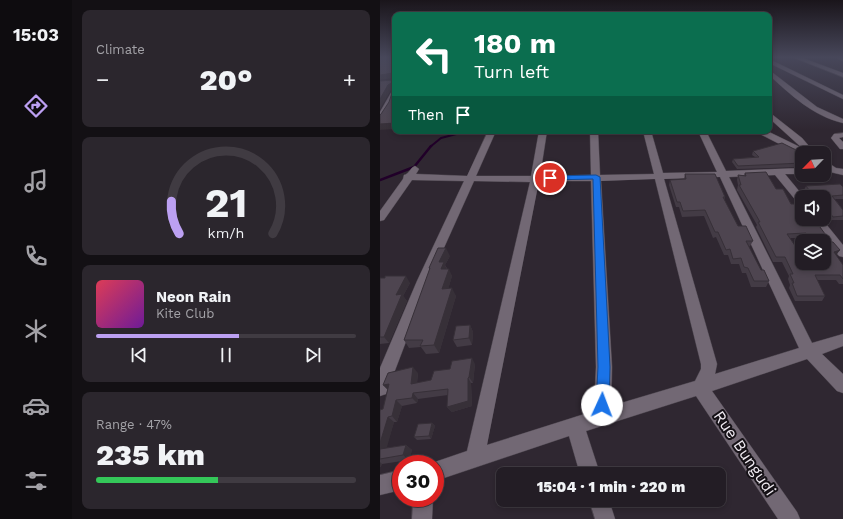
<!DOCTYPE html>
<meta charset="utf-8">
<style>
body{margin:0;font-family:"Work Sans",sans-serif;background:#2b262d;color:#f1f3f6;height:100vh;display:flex;flex-direction:column;font-size:15px;white-space:nowrap}
*{box-sizing:border-box;margin:0}
p{font-size:13px;color:#a3a2a7}
.icon{flex:none;width:22px;height:22px;fill:none;stroke:currentColor;stroke-width:2;stroke-linecap:round;stroke-linejoin:round}
.map{position:relative;flex:1;overflow:hidden}
.drawer{display:flex;flex-direction:column;gap:10px;padding:10px;background:#131014;width:308px}
.drawer>*{flex:none}
.hud{position:absolute;left:12px;top:12px;width:380px;height:122px;border-radius:8px;box-shadow:0 2px 6px #0003,0 0 0 1px #403b42;background:#0b6e4f;color:#fff;overflow:hidden}
.needle{width:26px;rotate:245deg}
.tools{position:absolute;left:415px;top:146px;display:grid;gap:8px}
.tools a{display:grid;place-items:center;width:36px;height:36px;border-radius:8px;background:#231d25;box-shadow:0 2px 6px #0003,0 0 0 1px #403b42;font-size:20px}
.speed{position:absolute;left:12px;top:455px;display:flex;gap:8px;font-size:20px;font-weight:700;text-align:center}
.speed>*{display:grid;place-content:center;width:52px;height:52px;border-radius:50%;background:#231d25;box-shadow:0 2px 6px #0003,0 0 0 1px #403b42;line-height:1}
.speed .limit{border:6px solid #d22;background:#fff;color:#111}
.pin{position:absolute;display:grid;place-items:center;width:34px;height:34px;color:#fff;margin:-17px;border:2px solid #fff;border-radius:50%;box-shadow:0 1px 4px #0007}
.me{position:absolute;width:44px;margin:-22px;rotate:2deg;stroke-linejoin:round;filter:drop-shadow(0 0 3px #0008)}
.turn{display:flex;align-items:center;gap:14px;height:84px;padding:0 16px;font-size:18px}
.turn .icon{width:52px;height:52px;stroke-width:2.5}
.turn b{display:block;font-size:28px;line-height:34px}
.then{display:flex;align-items:center;height:38px;padding:0 16px;background:#0003;gap:8px;font-size:15px}
.big{font-size:30px;font-weight:800;line-height:1.1}
.drawer .tile{flex:1;display:flex;flex-direction:column;justify-content:center;gap:6px;min-width:0;padding:0 14px;border-radius:8px;background:#2b262d}
.drawer .dial{align-items:center;gap:0}
.dial svg{height:104px;overflow:visible;fill:none;stroke:#403b42;stroke-width:7;stroke-linecap:round;text-anchor:middle}
.dial text{fill:#f1f3f6;stroke:none}
.song{display:flex;align-items:center;gap:12px}
.cover{width:48px;height:48px;border-radius:6px;background:linear-gradient(135deg,hsl(350 70% 55%),hsl(280 70% 35%))}
.played{height:4px;border-radius:2px;background:linear-gradient(90deg,#bca0f2 55%,#403b42 55%)}
.keys{display:flex;justify-content:space-around;direction:ltr}
.heat{display:flex;justify-content:space-between;align-items:center;font-size:22px;direction:ltr}
.charge{height:6px;border-radius:3px;background:linear-gradient(90deg,#34c759 47%,#403b42 0)}
.trip{position:absolute;left:116px;top:467px;width:230px;height:40px;border-radius:8px;background:#231d25;box-shadow:0 2px 6px #0003,0 0 0 1px #403b42;font-weight:800;line-height:40px;text-align:center}
main{display:flex;flex:1;min-height:0}
.tabs{display:flex;flex-direction:column;width:72px;justify-content:space-around;align-items:center;background:#0e0c0f;color:#a3a2a7}
.tabs .icon{width:28px;height:28px}
.tabs .on{color:#bca0f2}
.tabs b{font-size:18px;color:#f1f3f6}
.map>svg:first-child{display:block}
.lines{fill:none;stroke-linecap:round;stroke-linejoin:round}
.stream-far1{stroke:#210029;stroke-width:2}
.stream{stroke:#210029;stroke-width:2.5}
.minor-casing{stroke:#4b444d;stroke-width:1}
.minor{fill:#726874;fill-rule:evenodd}
.wall{fill:#433b45;fill-rule:evenodd}
.shaded-wall{fill:#373038}
.building{fill:#4e4550;stroke:#373038;fill-rule:evenodd}
.route{fill:#1a73e8;stroke:#114b97}
.labels{text-anchor:middle;dominant-baseline:central;stroke-width:4;stroke-linejoin:round;paint-order:stroke}
.near-street-label{font-size:16px;fill:#efeaf1;stroke:#151116}
</style>
<main>
<nav class="tabs">
<b>15:03</b>
<svg class="icon on" aria-label="directions" viewBox="0 0 24 24"><path d="M12 3l9 9-9 9-9-9zM9 14v-3h6M13 9l2 2-2 2"/></svg>
<svg class="icon" aria-label="music" viewBox="0 0 24 24"><path d="M9 18V5l10-2v13"/><circle cx="6" cy="18" r="3"/><circle cx="16" cy="16" r="3"/></svg>
<svg class="icon" aria-label="phone" viewBox="0 0 24 24"><path d="M5 4h4l2 5-3 2q2 4 5 5l2-3 5 2v4C11 20 4 13 5 4z"/></svg>
<svg class="icon" aria-label="climate" viewBox="0 0 24 24"><path d="M12 3v18M4 7l16 10M4 17L20 7"/></svg>
<svg class="icon" aria-label="car" viewBox="0 0 24 24"><path d="M5 17H2v-5l4-1 3-4h7l3 4 3 1v5h-3M9 17h6M6 11h13"/><circle cx="7" cy="17" r="2"/><circle cx="17" cy="17" r="2"/></svg>
<svg class="icon" aria-label="filters" viewBox="0 0 24 24"><path d="M4 7h16M4 17h16"/><circle cx="9" cy="7" r="2"/><circle cx="15" cy="17" r="2"/></svg>
</nav>
<section class="drawer">
<div class="tile"><p>Climate</p>
<div class="heat"><a>−</a><b class="big">20°</b><a>+</a></div>
</div>
<div class="tile dial"><svg viewBox="0 0 100 80">
<path d="M14 69A42 42 0 1 1 86 69"/>
<path d="M14 69A42 42 0 0 1 8 44" stroke="#bca0f2"/>
<text x="50" y="56" font-size="32" font-weight="700">21</text>
<text x="50" y="72" font-size="11">km/h</text>
</svg></div>
<div class="tile">
<div class="song"><i class="cover"></i><div><b>Neon Rain</b><p>Kite Club</p></div></div>
<div class="played"></div>
<div class="keys"><svg class="icon" aria-label="previous" viewBox="0 0 24 24"><path d="M18 5L8 12l10 7zM5 5v14"/></svg><svg class="icon" aria-label="pause" viewBox="0 0 24 24"><path d="M8 5v14M16 5v14"/></svg><svg class="icon" aria-label="next" viewBox="0 0 24 24"><path d="M6 5l10 7-10 7zM19 5v14"/></svg></div>
</div>
<div class="tile"><p>Range · 47%</p><b class="big">235 km</b><div class="charge"></div></div>
</section>
<div class="map">
<svg width="463" height="519" viewBox="0 0 463 519">
<rect width="100%" height="100%" fill="#2f2731"/>
<g class="lines">
<polyline class="stream-far1" points="50,147 61,138 88,131"/>
<polyline class="stream" points="0,180 34,167 51,146"/>
<g class="minor-casing">
<g id="minor">
<polygon points="412,57 420,57 463,73 463,77"/>
<polygon points="455,57 463,57 463,61"/>
<polygon points="389,59 463,95 463,99 389,63"/>
<path d="M389 73H393L437 107 463 119V123C433 116 411 95 389 75Z"/>
<path d="M15 89C15 97 8 118 0 121V112L12 91Z"/>
<polygon points="389,112 422,138 435,153 422,154 413,151 378,133 377,131 387,131 422,148 389,118"/>
<path d="M108 131H116L96 176H151L159 131H167L160 176 211 175 210 131H218L220 175 274 174 263 131H271L283 173 337 172 318 131H326L346 171 422 168V174H405L424 197H422V204L418 203 395 175 349 177 432 343 463 334V346L442 354 463 374V393L457 391 427 359 332 391 417 512 420 519H398L316 396 206 431 220 474H200L189 436 55 481V464H49L87 451 150 182 94 181 49 281 6 394 0 396V368L37 281 84 181 32 180 4 220 0 221V211L23 179 24 175C29 174 30 168 35 166L39 169 36 174 87 176ZM340 177 419 348 335 374 337 364 284 179ZM275 179 321 364V369L315 381 231 406 232 367 221 181ZM159 181H211L216 367 214 411 107 445Z"/>
<polygon points="463,133 463,137 459,138 463,142 463,149 460,149 451,138 454,134"/>
<polygon points="444,160 456,168 463,169 463,175 450,172 444,167"/>
<polygon points="431,219 442,219 463,245 463,257 459,256"/>
<polygon points="21,470 21,490 0,495 0,475"/>
<polygon points="33,498 53,498 52,519 32,519"/>
<polygon points="209,500 229,500 235,519 215,519"/>
</g>
</g>
<use href="#minor" class="minor"/>
</g>
<g class="wall">
<polygon points="373,151 422,153 422,167 357,169 352,162 353,159 375,157 372,155"/>
<path d="M365 173 396 189 429 223 451 242 460 250 456 255 463 265V284H459L456 280H437L445 296 442 301H415L409 288 410 285 408 279 409 276 402 262H393L376 227 377 225 357 190 358 185 357 180 358 175H364ZM410 238H424L426 241H444V263L418 250Z"/>
<polygon points="305,174 345,197 344,201 358,226 373,241 370,246 369,247 381,270 389,281 386,287 371,287 366,273 362,273 359,264 351,264 348,255 344,255 336,237 333,238 324,216 302,217 299,207 296,207 289,185 290,180 304,179"/>
<polygon points="426,186 463,187 463,199 455,199 463,210 463,220 451,220 444,211 444,197 430,197 424,190"/>
<polygon points="70,256 65,265 72,276 68,289 76,296 59,353 46,354 41,347 29,348 24,340 50,270 49,268"/>
<polygon points="0,278 30,283 23,296 27,301 9,343 0,344"/>
<polygon points="90,325 93,332 92,345 77,347 73,340"/>
<polygon points="95,364 93,383 91,383 92,406 72,412 67,407 68,395 38,399 37,403 22,406 17,422 14,422 6,448 26,445 32,450 29,460 2,464 1,466 0,467 0,410 3,409 8,390 3,385 38,373 37,383 51,380 70,369"/>
<polygon points="52,423 55,426 51,439 37,440 34,437"/>
</g>
<g class="shaded-wall">
<polygon points="13,73 15,78 0,80 0,75"/>
<polygon points="13,82 15,88 11,90 0,109 0,99 8,85"/>
<polygon points="15,123 15,129 0,130 0,124"/>
<polygon points="18,131 31,131 30,134 20,135"/>
<polygon points="66,248 70,256 65,265 67,270 61,269 59,262"/>
<polygon points="460,250 456,255 450,257 454,252"/>
<polygon points="69,269 72,276 66,297 62,289"/>
<polygon points="26,276 30,283 23,296 27,301 9,343 4,337 16,295"/>
<polygon points="72,288 76,296 59,353 54,345"/>
<polygon points="90,325 93,332 92,345 89,338"/>
<polygon points="92,358 95,364 93,383 89,377"/>
<polygon points="33,367 38,373 36,390 31,384"/>
<polygon points="88,378 91,383 92,406 72,412 67,407"/>
<polygon points="9,384 9,391 3,385"/>
<polygon points="33,393 38,399 37,403 32,398"/>
<polygon points="16,400 22,406 17,422 12,416"/>
<polygon points="8,417 14,422 5,454 0,451 0,443"/>
<polygon points="52,423 55,426 51,439 49,436"/>
<polygon points="26,445 32,450 29,460 23,455"/>
<polygon points="0,462 2,464 1,466 0,466"/>
</g>
<g class="building">
<polygon points="0,57 15,57 15,69 14,70 15,70 15,123 0,124 0,115 1,114 9,102 14,87 13,82 8,85 0,99 0,81 13,80 14,79 13,73 0,75"/>
<polygon points="402,143 414,149 427,152 429,153 422,153 422,163 358,166 353,159 379,157 373,151"/>
<path d="M386 172 396 189H403L411 204H414L422 214V219H426L429 223H437L451 242H453L460 250 454 252 463 265V279L460 275H435L445 296H417L412 283H414L410 274H413L405 257H396L378 222H380L359 185H361L358 175 366 176 365 173ZM426 233 432 241H444V263H422V250H418L407 234Z"/>
<polygon points="305,174 335,174 345,197 343,197 358,226 366,226 373,241 366,241 381,270 384,270 389,281 374,281 368,268 364,267 361,258 353,259 350,249 346,250 338,232 335,232 325,210 303,211 300,202 297,202 290,180 306,179"/>
<polygon points="460,184 463,187 463,195 452,196 463,210 463,216 453,217 444,205 444,197 438,197 436,195 433,195 426,186"/>
<polygon points="58,248 66,248 59,262 64,262 61,269 69,269 62,289 72,288 54,345 40,346 43,340 24,340 50,268 49,268"/>
<polygon points="5,276 26,276 16,295 22,294 4,337 0,337 0,278 5,278"/>
<polygon points="90,325 89,338 73,340 76,326"/>
<polygon points="92,358 89,377 88,378 88,401 67,407 68,389 33,393 32,398 16,400 12,416 8,417 0,443 0,410 3,409 9,384 3,385 8,373 33,367 31,384 51,380 54,371 70,369 72,361"/>
<polygon points="52,423 49,436 34,437 38,424"/>
<polygon points="26,445 23,455 0,459 0,449"/>
</g>
<linearGradient id="sky" x2="0" y2="1"><stop stop-color="#1a151b"/><stop offset="0.44" stop-color="#47475a"/><stop offset="1" stop-color="#47475a" stop-opacity="0"/></linearGradient>
<rect width="463" height="130" fill="url(#sky)"/>
<polygon class="route" points="216,175 220,177 230,367 229,405 227,409 222,411 218,409 216,405 218,367 213,179 170,180 166,178 170,176"/>
<g class="labels">
<g class="near-street-label">
<text transform="translate(365 453) rotate(56)">Rue Bungudi</text>
</g>
</g>
</svg>
<div class="tools">
<a><svg class="needle" viewBox="-14 -14 28 28"><path d="M0-13l5 13h-10z" fill="#e53935"/><path d="M0 13l5-13h-10z" fill="#a3a2a7"/></svg></a>
<a><svg class="icon" aria-label="sound" viewBox="0 0 24 24"><path d="M4 9h4l5-4v14l-5-4H4zM17 9q2 3 0 6"/></svg></a>
<a><svg class="icon" aria-label="layers" viewBox="0 0 24 24"><path d="M12 4l9 5-9 5-9-5zM3 14l9 5 9-5"/></svg></a>
</div>
<div class="speed"><div class="limit">30</div></div>
<div class="pin" style="left:170px;top:178px;background:#d93025"><svg class="icon" aria-label="arrive" viewBox="0 0 24 24"><path d="M6 21V4h12l-3 4 3 4H6"/></svg></div>
<svg class="me" style="left:222px;top:405px" viewBox="-20 -20 40 40"><circle r="19" fill="#fff"/><path d="M0-13L10 11 0 6-10 11z" fill="#1a73e8"/></svg>
<div class="trip">15:04 · 1 min · 220 m</div>
<div class="hud">
<div class="turn"><svg class="icon" aria-label="left" viewBox="0 0 24 24"><path d="M17 20v-9H6M10 6l-5 5 5 5"/></svg><div><b>180 m</b>Turn left</div></div>
<div class="then">Then<svg class="icon" aria-label="arrive" viewBox="0 0 24 24"><path d="M6 21V4h12l-3 4 3 4H6"/></svg></div>
</div>
</div>
</main>
